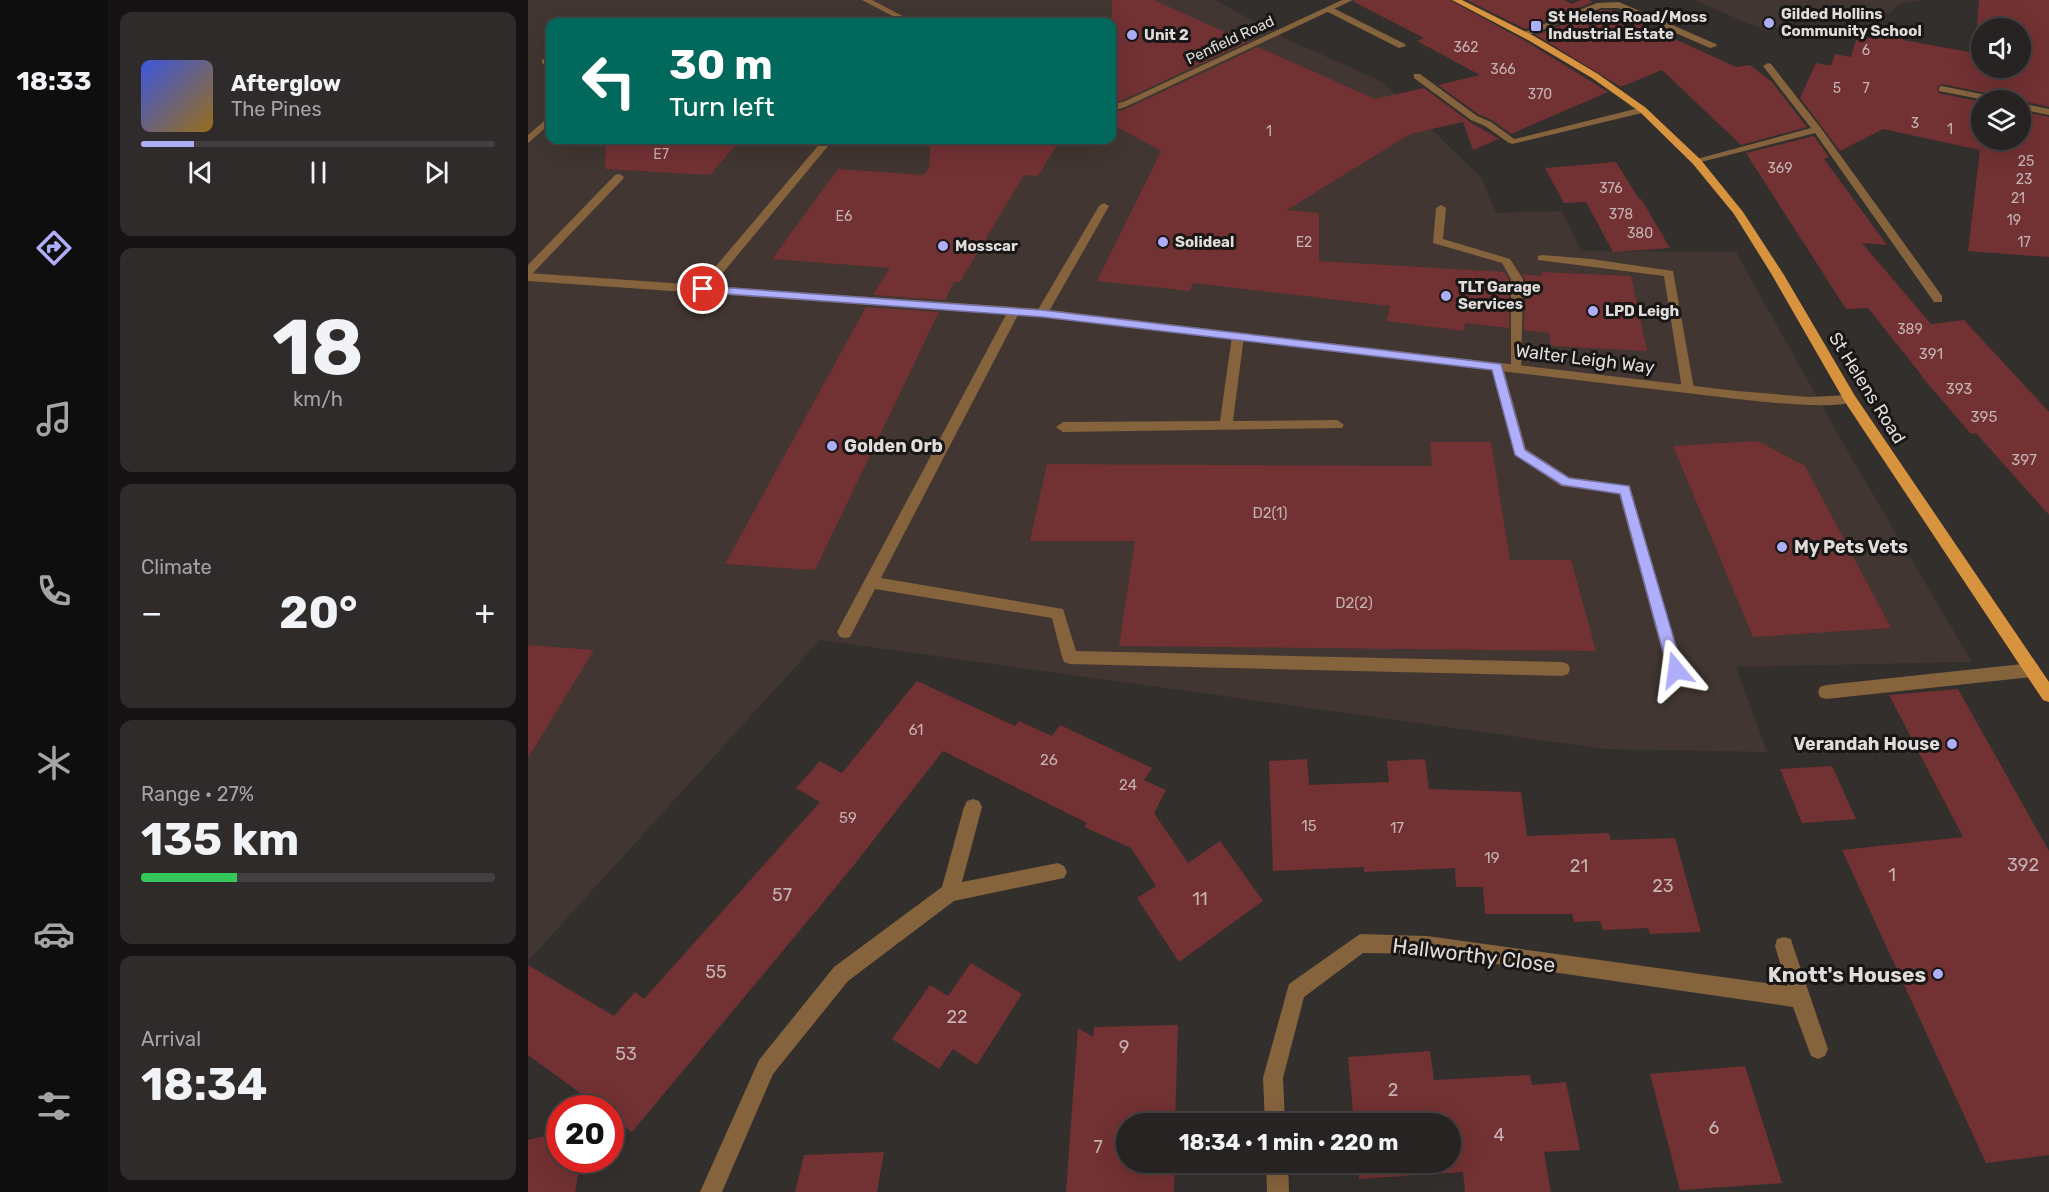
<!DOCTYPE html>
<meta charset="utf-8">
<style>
body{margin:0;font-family:Rubik,sans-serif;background:#2e2b2a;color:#f1f3f6;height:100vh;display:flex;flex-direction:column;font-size:22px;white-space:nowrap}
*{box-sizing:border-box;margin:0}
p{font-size:20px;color:#a4a4a5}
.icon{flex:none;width:33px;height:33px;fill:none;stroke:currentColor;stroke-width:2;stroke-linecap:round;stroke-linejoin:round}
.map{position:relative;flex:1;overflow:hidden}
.sheet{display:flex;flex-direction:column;gap:12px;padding:12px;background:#151313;width:420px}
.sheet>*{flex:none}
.top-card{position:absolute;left:18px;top:18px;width:570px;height:126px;border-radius:12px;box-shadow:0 6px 24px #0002,0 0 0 2px #424040;background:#00695c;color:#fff;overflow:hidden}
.fabs{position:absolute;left:1443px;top:18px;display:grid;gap:12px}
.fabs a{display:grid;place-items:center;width:60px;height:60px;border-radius:50%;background:#262322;box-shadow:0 6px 24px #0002,0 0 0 2px #424040;font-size:30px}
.speed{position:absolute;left:18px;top:1095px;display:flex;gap:12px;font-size:30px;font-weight:700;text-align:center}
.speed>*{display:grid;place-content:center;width:78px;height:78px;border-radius:50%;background:#262322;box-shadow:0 6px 24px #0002,0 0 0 2px #424040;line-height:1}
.speed .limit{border:9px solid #d22;background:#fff;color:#111}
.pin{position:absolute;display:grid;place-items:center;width:51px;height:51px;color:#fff;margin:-26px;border:3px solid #fff;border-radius:50%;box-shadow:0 2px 6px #0007}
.me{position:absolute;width:66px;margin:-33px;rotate:344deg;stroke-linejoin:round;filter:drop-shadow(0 0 4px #0008)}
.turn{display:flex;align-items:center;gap:21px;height:126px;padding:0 24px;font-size:27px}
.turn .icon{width:78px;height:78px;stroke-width:2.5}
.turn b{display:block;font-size:42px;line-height:51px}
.big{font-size:45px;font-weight:700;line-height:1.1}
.sheet .tile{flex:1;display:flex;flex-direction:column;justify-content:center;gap:9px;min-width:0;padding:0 21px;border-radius:12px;background:#2e2b2a}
.sheet .dial{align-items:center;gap:0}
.dial b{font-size:78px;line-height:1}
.song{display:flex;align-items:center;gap:18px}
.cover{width:72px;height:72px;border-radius:9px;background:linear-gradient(135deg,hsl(230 70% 55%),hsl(40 70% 35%))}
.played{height:6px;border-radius:3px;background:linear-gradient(90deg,#afaefa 15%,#424040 15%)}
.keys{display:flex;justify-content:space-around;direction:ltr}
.heat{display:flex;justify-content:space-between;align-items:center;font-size:33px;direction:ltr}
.charge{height:9px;border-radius:4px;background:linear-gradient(90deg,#34c759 27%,#424040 0)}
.trip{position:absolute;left:588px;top:1113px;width:345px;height:60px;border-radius:30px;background:#262322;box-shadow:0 6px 24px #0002,0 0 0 2px #424040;font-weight:700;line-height:60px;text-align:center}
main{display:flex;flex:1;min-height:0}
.menu{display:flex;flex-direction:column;width:108px;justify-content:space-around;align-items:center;background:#0f0e0e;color:#a4a4a5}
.menu .icon{width:42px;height:42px}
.menu .on{color:#afaefa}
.menu b{font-size:27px;color:#f1f3f6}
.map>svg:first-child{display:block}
.built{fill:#413631;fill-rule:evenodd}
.building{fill:#723133;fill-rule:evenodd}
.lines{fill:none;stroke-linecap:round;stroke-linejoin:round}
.service{fill:#85633d;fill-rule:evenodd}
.minor{fill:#85633d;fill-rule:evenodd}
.primary{fill:#d8933e;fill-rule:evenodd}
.route{fill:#afaefa;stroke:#7271a2;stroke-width:1.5}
.poi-dot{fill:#afaefa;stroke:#191716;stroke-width:2}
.labels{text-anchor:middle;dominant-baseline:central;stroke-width:6;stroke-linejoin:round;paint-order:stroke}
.far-number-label{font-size:14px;fill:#c4b1b1}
.far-poi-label{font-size:15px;font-weight:bold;fill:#dfdcdb;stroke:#191716;text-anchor:start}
.far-street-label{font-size:15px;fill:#dfdcdb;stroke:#191716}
.number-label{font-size:15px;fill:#c4b1b1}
.street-label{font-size:18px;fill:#dfdcdb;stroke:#191716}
.poi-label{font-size:18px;font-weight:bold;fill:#dfdcdb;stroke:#191716;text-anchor:start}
.near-number-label{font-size:18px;fill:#c4b1b1}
.near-street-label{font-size:21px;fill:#dfdcdb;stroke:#191716}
.near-poi-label{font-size:21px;font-weight:bold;fill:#dfdcdb;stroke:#191716;text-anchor:end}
</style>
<main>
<nav class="menu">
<b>18:33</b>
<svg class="icon on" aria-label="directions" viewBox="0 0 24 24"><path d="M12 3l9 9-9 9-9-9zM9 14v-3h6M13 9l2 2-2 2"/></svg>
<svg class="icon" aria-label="music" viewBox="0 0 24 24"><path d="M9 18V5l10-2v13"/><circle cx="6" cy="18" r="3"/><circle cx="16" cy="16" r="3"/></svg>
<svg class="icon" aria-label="phone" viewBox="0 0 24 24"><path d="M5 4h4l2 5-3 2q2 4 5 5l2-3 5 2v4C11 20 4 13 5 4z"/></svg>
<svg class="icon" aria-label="climate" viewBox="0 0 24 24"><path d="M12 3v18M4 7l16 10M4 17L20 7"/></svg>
<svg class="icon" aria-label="car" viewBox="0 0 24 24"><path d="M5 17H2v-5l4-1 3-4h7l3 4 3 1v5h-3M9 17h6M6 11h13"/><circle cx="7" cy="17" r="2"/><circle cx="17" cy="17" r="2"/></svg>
<svg class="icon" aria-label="filters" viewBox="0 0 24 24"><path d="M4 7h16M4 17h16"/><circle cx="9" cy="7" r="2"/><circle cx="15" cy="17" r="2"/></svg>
</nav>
<section class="sheet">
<div class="tile">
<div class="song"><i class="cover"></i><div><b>Afterglow</b><p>The Pines</p></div></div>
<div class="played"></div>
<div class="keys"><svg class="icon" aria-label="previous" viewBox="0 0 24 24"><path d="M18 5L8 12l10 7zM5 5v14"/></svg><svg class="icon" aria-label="pause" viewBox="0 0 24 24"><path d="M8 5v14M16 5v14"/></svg><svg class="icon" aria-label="next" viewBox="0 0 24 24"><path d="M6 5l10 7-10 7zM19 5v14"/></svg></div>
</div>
<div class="tile dial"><b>18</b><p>km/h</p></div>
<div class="tile"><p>Climate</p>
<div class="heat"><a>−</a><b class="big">20°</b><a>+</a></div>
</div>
<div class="tile"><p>Range · 27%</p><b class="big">135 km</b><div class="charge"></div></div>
<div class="tile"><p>Arrival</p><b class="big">18:34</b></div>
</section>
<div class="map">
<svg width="1521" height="1192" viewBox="0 0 1521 1192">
<rect width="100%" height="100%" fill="#332f2d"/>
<g class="built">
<path d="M0 0H687L756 38 853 81 953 177 968 213 1034 211 1053 251 1208 252 1316 445 1444 662 1208 667 1239 752 1078 749 292 640 0 961ZM22 22H584V140H22Z"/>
<polygon points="1166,0 1397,0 1371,4 1362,14 1304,10 1238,31"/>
</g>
<g class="building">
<polygon points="584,0 626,0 719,42 595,100 584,103"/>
<polygon points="827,0 922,0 999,42 1080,92 983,134 964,120 950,114 910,85 952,75 889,41 896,38 826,2"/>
<polygon points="939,0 1036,0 1044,4 1052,0 1061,0 1065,2 997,29"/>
<path d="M1451 0H1521V107L1492 100H1475L1468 95 1414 84 1409 87 1411 93 1454 102V140H1492V111L1521 117V257L1440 251 1452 150 1355 129 1312 151 1272 98 1288 63 1303 66 1307 54 1323 57 1328 40 1374 33 1375 40 1447 53ZM1454 28H1492V68H1454Z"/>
<polygon points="1073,10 1083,10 1208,67 1222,65 1244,82 1279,127 1213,145 1134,70 1093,87 1008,35"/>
<polygon points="730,47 847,99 896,88 942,122 971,139 945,150 935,122 882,134 759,210 791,213 791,261 976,272 981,280 981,328 937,323 936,331 859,321 862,306 665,283 662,291 569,281 633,151 584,124 584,113 598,109"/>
<polygon points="1286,136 1301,157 1296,159 1359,245 1334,243 1403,324 1436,320 1521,412 1521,515 1448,433 1443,434 1394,377 1395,377 1340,308 1318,309 1218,153"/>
<polygon points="78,140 212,140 182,175 77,169"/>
<polygon points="403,140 532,140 510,176 496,175 432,282 426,282 417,300 345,295 362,268 244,259 310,169 396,175 403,165 401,165"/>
<polygon points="1088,162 1111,199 1113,199 1142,248 1085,252 1058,202 1036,203 1017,168"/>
<polygon points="1014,272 1103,276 1119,351 1023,346 1021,333 996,330 997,279 994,274 1014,276"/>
<polygon points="338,307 411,312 287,570 197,564"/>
<polygon points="1230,441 1277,466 1363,628 1225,637 1145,446"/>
<polygon points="902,442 963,442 982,560 1043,560 1068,651 591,646 607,541 502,541 519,464 904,466"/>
<polygon points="0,645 66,650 0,758"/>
<polygon points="389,681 487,726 491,721 524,736 532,725 624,768 616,780 638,790 626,813 660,863 692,841 735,901 651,962 609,898 628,886 603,848 556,827 559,823 415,751 326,865 104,1132 82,1116 82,1108 73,1108 0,1055 0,965 86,1016 107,992 116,999 292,802 268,788 292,761 314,773"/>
<polygon points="1430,689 1521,851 1521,1155 1458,1163 1314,850 1435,837 1361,695"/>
<polygon points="779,759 781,785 861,782 859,761 897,759 901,789 993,792 999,836 1081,833 1083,840 1147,838 1173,932 1122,934 1120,928 1075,930 1072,921 1046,922 1044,914 957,914 955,887 928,887 927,868 836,872 836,867 745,871 741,761"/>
<polygon points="1304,766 1328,819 1274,823 1252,769"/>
<polygon points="443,963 494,994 449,1065 425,1049 411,1069 364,1039 402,985 420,996"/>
<polygon points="650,1025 647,1124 598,1124 598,1162 647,1162 646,1192 538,1192 550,1028 565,1037 566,1027"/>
<polygon points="902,1051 906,1080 1002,1075 1004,1085 1038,1082 1052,1150 1016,1152 1023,1192 937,1192 935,1172 831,1179 829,1162 922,1162 922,1124 826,1124 820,1057"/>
<polygon points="1217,1066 1254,1183 1152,1190 1122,1074"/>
<polygon points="32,1133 32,1160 53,1160 47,1192 0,1192 0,1140"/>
<polygon points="356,1152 349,1192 267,1192 276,1155"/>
</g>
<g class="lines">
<g class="service">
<polygon points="334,0 344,0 386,22 376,22"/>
<polygon points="1091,2 1188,44 1189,46 1182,48 1090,8 1073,8 998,36 991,34 1069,3"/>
<polygon points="801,6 877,44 878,46 871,48 798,11 797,9"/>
<polygon points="1240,63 1243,64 1292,127 1414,296 1414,302 1406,302 1287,133 1165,164 1165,160 1283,128 1235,66"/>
<polygon points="886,74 892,74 949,116 963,122 989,141 981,143 957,126 943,120 886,78"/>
<polygon points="594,102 597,103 597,107 584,111 584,105"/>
<polygon points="295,140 305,140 179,292 171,292 171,286"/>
<polygon points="91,174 96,177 95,179 4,274 0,275 0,265 87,175"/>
<polygon points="576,203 581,206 520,313 518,316 510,316 508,313 571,206"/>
<polygon points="913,205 918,208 915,239 982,259 995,279 993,372 989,373 983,369 983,279 974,263 905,243 908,208"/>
<polygon points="1014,255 1063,259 1145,271 1166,389 1164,392 1156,392 1154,389 1136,276 1010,260 1010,256"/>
<polygon points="486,307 492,311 353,578 535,609 548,651 1034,662 1040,664 1042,669 1040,674 1034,676 542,664 536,662 534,657 524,618 347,589 322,637 317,638 312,637 309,632 480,311"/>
<polygon points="710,332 716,336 705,421 809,420 816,425 814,428 535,432 528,427 535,422 692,421 704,336"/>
<polygon points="969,363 975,367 998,449 1041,477 1102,486 1155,670 1153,675 1147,677 1141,675 1139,670 1091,494 1033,486 987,455 963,367"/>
<polygon points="1504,663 1510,665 1512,670 1510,675 1504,677 1298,699 1292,697 1290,692 1292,687 1298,685"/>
</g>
<g class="minor">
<polygon points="814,0 825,0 597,107 589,105"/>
<polygon points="14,59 22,61 22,69 14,63"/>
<polygon points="1414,86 1468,97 1473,100 1457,100 1411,91 1411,87"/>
<polygon points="1492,103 1521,109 1521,115 1492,109"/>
<polygon points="1115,107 1118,108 1118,112 984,144 979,141"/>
<polygon points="22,116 22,124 0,143 0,135"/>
<path d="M0 273 514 309 1209 391 1281 397 1322 395 1328 399C1318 412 1229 401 1209 399L514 317 0 281Z"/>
<polygon points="445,799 451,801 454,807 434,882 530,863 536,866 539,872 536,878 426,901 320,981 245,1074 194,1192 172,1192 231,1060 306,967 414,887 436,807 439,801"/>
<polygon points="832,934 899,936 1259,986 1247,946 1249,939 1256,937 1263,939 1265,946 1300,1049 1297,1056 1290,1059 1283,1056 1265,1007 899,954 835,953 776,997 755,1078 757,1124 737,1124 735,1078 761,984"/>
<polygon points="738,1162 760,1162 761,1192 739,1192"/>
</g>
<polygon class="primary" points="924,0 934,0 1006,36 1070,74 1118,108 1173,160 1215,212 1256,275 1327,396 1521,682 1521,702 1515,700 1317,402 1244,275 1206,214 1165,164 1112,112 1064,78 1000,40"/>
</g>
<polygon class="route" points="175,286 514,310 973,364 997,450 1041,478 1101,486 1155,670 1153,674 1148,676 1142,674 1140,670 1092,494 1034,485 987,455 964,370 514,317 171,292 170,289"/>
<g class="poi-dot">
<circle cx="1241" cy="23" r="6"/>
<rect x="1002" y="20" width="12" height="12" rx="3"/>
<circle cx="604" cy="35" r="6"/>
<circle cx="635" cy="242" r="6"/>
<circle cx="415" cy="246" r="6"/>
<circle cx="918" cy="296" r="6"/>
<circle cx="1065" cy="311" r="6"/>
<circle cx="304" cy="446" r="6"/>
<circle cx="1254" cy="547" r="6"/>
<circle cx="1424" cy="744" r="6"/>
<circle cx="1410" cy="974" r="6"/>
</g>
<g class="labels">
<g class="far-number-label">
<text x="938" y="47">362</text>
<text x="1338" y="50">6</text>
<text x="975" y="69">366</text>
<text x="1309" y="88">5</text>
<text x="1338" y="88">7</text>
<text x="1012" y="94">370</text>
<text x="1387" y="123">3</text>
<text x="1422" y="129">1</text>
<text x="741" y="131">1</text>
<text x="133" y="154">E7</text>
<text x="1498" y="161">25</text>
<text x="1252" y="168">369</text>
<text x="1496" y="179">23</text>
<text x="1083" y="188">376</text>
<text x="1490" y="198">21</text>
<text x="1093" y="214">378</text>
<text x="316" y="216">E6</text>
<text x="1486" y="220">19</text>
<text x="1112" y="233">380</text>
<text x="776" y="242">E2</text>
<text x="1496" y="242">17</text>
<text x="1382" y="329">389</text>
</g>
<g class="far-poi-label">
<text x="1253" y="14">Gilded Hollins<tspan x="1253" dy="17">Community School</tspan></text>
<text x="1020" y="17">St Helens Road/Moss<tspan x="1020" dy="17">Industrial Estate</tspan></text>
<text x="616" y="35">Unit 2</text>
<text x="647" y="242">Solideal</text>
<text x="427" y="246">Mosscar</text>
<text x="930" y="287">TLT Garage<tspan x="930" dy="17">Services</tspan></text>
<text x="1077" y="311">LPD Leigh</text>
</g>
<g class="far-street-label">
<text transform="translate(702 40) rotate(-25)">Penfield Road</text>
</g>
<g class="number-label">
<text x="1403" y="354">391</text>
<text x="1431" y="389">393</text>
<text x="1456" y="417">395</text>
<text x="1496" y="460">397</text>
<text x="742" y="513">D2(1)</text>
<text x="826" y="603">D2(2)</text>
<text x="388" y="730">61</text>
<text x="521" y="760">26</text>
<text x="600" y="785">24</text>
<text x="320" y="818">59</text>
<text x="781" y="826">15</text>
<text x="869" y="828">17</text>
<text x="964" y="858">19</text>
</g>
<g class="street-label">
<text transform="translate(1057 359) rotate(7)">Walter Leigh Way</text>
<text transform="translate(1339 388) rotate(58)">St Helens Road</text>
</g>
<g class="poi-label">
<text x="316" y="446">Golden Orb</text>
<text x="1266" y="547">My Pets Vets</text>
<text x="1412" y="744" text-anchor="end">Verandah House</text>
</g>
<g class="near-number-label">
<text x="1495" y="865">392</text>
<text x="1051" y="866">21</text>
<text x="1364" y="875">1</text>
<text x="1135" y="886">23</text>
<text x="254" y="895">57</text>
<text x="672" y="899">11</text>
<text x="188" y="972">55</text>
<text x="429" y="1017">22</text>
<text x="596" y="1047">9</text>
<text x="98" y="1054">53</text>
<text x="865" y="1090">2</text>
<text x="1186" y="1128">6</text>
<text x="971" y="1135">4</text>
<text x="570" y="1147">7</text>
</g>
<g class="near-street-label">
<text transform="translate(946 955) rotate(7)">Hallworthy Close</text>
</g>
<g class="near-poi-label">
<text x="1398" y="974">Knott's Houses</text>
</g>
</g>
</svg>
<div class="fabs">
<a><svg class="icon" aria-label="sound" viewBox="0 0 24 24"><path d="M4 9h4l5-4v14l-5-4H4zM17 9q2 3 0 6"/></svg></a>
<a><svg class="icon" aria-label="layers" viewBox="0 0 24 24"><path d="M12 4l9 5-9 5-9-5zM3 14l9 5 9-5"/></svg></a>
</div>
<div class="speed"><div class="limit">20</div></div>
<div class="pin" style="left:175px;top:289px;background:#d93025"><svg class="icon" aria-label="arrive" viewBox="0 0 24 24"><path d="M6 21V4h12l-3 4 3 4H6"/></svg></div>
<svg class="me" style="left:1148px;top:670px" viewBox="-20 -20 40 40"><path d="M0-17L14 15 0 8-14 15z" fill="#afaefa" stroke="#fff" stroke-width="4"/></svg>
<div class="trip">18:34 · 1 min · 220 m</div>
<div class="top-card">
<div class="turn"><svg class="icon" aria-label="left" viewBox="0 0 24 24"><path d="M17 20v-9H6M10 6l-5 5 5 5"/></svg><div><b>30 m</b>Turn left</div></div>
</div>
</div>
</main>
